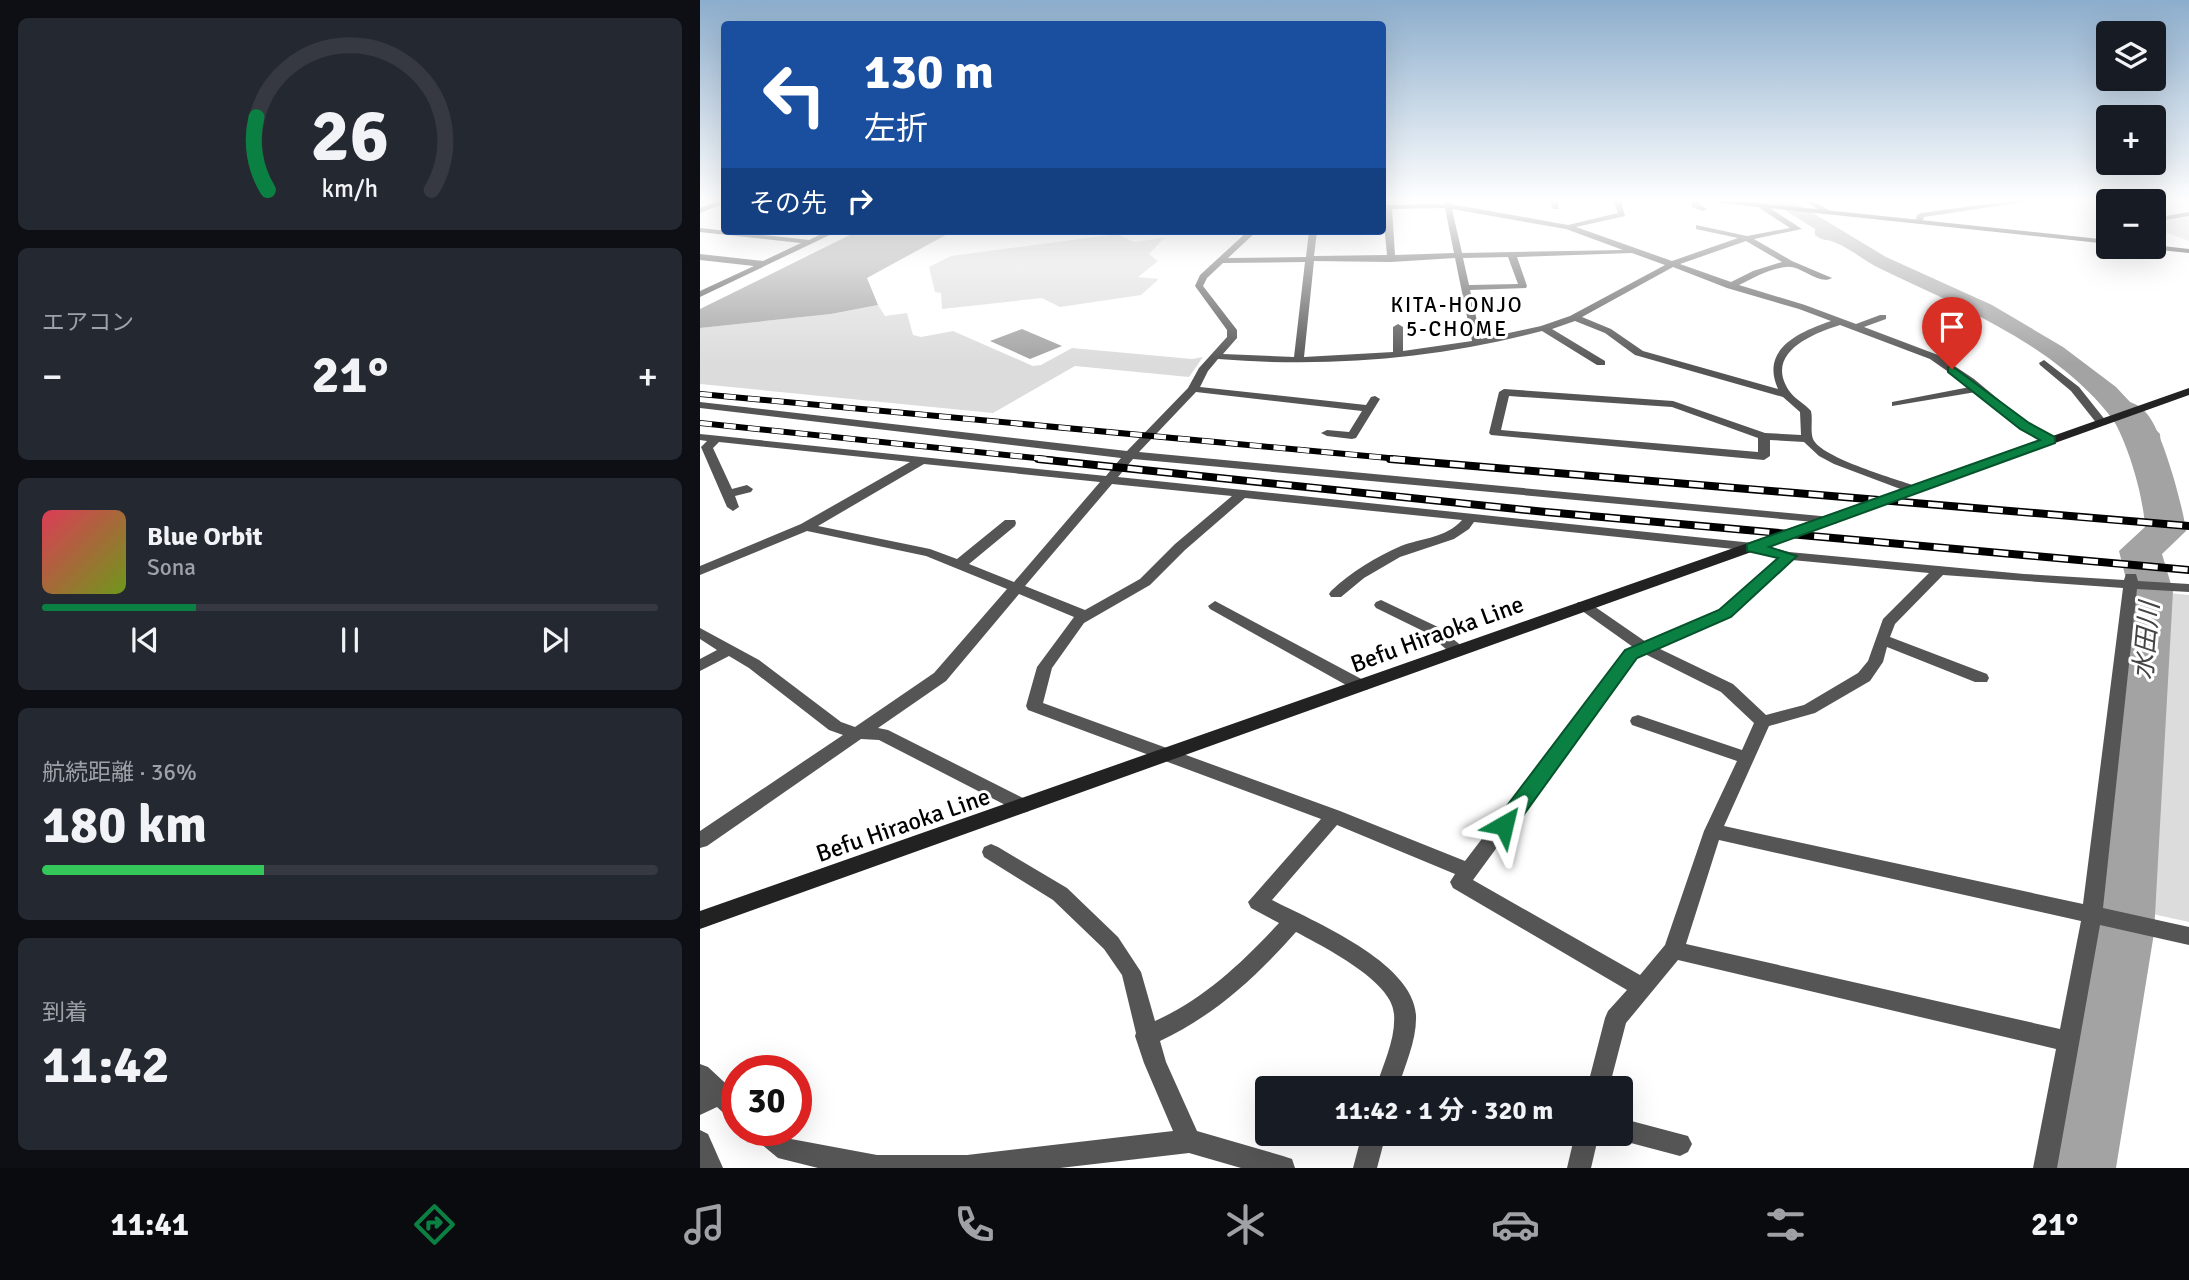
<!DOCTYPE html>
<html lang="ja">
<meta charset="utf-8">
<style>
body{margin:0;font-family:Signika,"Noto Sans JP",sans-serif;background:#242831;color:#f1f3f6;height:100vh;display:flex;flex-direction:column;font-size:26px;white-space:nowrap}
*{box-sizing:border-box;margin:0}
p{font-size:23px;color:#9ea1a6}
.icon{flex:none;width:38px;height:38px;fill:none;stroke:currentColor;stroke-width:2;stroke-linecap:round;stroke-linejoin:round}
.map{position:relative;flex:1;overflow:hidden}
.side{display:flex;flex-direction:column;gap:18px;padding:18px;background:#0d0f14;width:700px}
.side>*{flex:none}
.guide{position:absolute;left:21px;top:21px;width:665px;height:214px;border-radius:7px;box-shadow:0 7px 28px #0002;background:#1a4fa0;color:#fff;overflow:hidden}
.buttons{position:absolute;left:1396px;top:21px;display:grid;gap:14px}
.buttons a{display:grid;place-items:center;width:70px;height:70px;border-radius:7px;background:#171b24;box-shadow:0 7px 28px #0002;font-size:35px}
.speed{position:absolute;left:21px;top:1055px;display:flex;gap:14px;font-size:35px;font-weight:700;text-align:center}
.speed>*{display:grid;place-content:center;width:91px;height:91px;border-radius:50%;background:#171b24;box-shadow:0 7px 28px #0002;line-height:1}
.speed .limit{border:10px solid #d22;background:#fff;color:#111}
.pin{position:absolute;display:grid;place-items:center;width:60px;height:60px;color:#fff;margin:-72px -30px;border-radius:50% 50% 50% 0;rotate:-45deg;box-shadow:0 0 7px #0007}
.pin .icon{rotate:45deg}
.me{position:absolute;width:77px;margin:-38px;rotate:37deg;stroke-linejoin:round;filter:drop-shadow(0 0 5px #0008)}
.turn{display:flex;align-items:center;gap:24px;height:147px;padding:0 28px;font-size:32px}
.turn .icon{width:91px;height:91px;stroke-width:2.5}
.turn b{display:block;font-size:49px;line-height:60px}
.then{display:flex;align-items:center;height:66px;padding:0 28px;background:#0003;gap:14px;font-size:26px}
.big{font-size:52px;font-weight:700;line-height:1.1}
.side .widget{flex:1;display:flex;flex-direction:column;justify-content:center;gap:10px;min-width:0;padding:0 24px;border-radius:10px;background:#242831}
.side .dial{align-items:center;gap:0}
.dial svg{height:182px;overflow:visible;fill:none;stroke:#363941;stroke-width:7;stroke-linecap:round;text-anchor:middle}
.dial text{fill:#f1f3f6;stroke:none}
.song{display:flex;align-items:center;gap:21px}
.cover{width:84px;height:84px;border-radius:10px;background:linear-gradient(135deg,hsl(350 70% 55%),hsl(80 70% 35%))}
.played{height:7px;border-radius:4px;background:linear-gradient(90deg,#0b8043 25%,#363941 25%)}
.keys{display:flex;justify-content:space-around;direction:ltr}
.heat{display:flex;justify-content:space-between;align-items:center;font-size:38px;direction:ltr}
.charge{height:10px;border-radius:5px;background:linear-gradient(90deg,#34c759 36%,#363941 0)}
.trip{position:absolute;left:555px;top:1076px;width:378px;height:70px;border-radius:7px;background:#171b24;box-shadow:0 7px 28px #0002;font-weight:700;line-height:70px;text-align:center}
.dock{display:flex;height:112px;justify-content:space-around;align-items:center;background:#090b0e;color:#9ea1a6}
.dock .icon{width:49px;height:49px}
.dock .current{color:#0b8043}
.dock b{font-size:32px;color:#f1f3f6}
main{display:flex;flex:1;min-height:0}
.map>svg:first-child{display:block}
.green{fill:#dcdcdc}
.water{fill:#a3a3a3}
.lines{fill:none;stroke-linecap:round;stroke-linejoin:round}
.river{fill:#a3a3a3;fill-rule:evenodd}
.street{fill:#555;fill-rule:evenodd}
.secondary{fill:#222;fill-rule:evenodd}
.rail-far1-casing{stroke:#000;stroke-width:6}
.rail-casing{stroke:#000;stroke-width:8}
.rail-far1{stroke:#fff;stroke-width:4.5;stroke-dasharray:12;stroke-linecap:butt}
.rail{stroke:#fff;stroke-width:5;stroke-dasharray:15;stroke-linecap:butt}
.route{fill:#0b8043;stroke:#07532c;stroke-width:2}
.labels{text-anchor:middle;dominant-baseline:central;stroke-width:6;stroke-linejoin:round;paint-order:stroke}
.far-neighbourhood-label{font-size:21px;letter-spacing:2px;fill:#000;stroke:#fff}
.street-label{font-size:24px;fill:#000;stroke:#fff}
.water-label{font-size:26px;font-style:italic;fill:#444;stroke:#fff}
</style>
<main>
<section class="side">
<div class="widget dial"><svg viewBox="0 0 100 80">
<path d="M14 69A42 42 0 1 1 86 69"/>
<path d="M14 69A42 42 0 0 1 9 37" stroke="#0b8043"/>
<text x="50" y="56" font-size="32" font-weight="700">26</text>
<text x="50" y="72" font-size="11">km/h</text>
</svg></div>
<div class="widget"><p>エアコン</p>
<div class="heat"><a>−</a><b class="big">21°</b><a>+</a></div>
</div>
<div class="widget">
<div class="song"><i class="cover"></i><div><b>Blue Orbit</b><p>Sona</p></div></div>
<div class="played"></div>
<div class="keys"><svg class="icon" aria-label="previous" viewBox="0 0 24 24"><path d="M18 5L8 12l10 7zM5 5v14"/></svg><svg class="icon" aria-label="pause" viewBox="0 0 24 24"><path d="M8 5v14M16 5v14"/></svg><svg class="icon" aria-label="next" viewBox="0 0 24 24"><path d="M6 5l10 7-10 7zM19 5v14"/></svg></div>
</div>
<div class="widget"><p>航続距離 · 36%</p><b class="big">180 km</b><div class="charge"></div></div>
<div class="widget"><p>到着</p><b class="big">11:42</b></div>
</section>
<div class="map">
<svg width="1489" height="1168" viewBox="0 0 1489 1168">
<rect width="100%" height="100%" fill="#fff"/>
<g class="green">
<polygon points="1489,217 1489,241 1454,228 1454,223"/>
<polygon points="417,234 434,242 464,238 449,254 458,261 438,277 459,279 441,295 360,307 342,298 242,309 241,293 235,292 229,267 251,256"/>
<polygon points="178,305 185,316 207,313 213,335 221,337 253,331 333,366 341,365 372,348 492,359 503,357 489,377 375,366 293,413 0,384 0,328 131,314"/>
<polygon points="1458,592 1489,595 1489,922 1439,911 1455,690"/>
</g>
<g class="water">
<path d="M1070 201H1093L1186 257 1292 305 1363 347 1416 387 1460 434 1462 459 1440 466C1394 360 1277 315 1181 269 1166 262 1148 247 1134 242 1126 239 1123 241 1115 235V229Z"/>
<polygon points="158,231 253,231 167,278 178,305 131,314 0,328 0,309"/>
<polygon points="322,329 362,346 330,359 290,341"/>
</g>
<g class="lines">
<path class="river" d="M1425 401C1435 403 1441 406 1448 415 1463 434 1483 506 1486 531L1462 554 1473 591 1454 933 1416 1168H1340L1392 933 1429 591 1419 551 1445 527C1443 493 1427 439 1408 411L1413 404Z"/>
<g class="street">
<polygon points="18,201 24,201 24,203 0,213 0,208"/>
<path d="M743 201H751V204L868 225 918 213 913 201H921L925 216 876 227 972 261 1038 238 996 229V225L1047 236 1090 228 1055 205 1062 203 1102 229 1054 239 1092 261 1132 278C1119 286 1100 264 1086 267 1069 269 1053 278 1039 285L1105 305 1156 324 1180 315H1186V319L1164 327 1238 355 1274 379 1328 424 1357 440 1355 442C1332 445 1294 406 1276 392L1192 406V402L1270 387 1230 359 1140 325C1111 334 1063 354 1090 392 1095 399 1105 404 1111 411 1113 420 1110 430 1113 439 1121 458 1199 480 1219 487L1221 490 1219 493H1211L1134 464 1119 456 1104 442 1070 440V456L1064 460 791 435 789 433 799 392 804 389 973 401 1065 433 1101 435 1100 412 1083 397 935 355 905 333 875 321 852 329 905 361V365H897L842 331C736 359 628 368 518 359L508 371 500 387 666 405 671 397 675 396 680 399 656 438 652 439 627 436 621 433 627 430 649 432 662 411 496 392 439 452 1131 517 1137 521 1136 524 433 459 418 477 1053 543 1089 552 1324 574 1424 580 1426 574H1436L1438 581 1489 584V592L1437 589 1403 908 1489 927V945L1400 925 1357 1168H1333L1356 1049 978 960 926 1023 909 1088H887L905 1018 908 1011 927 990 753 888 750 882 755 874 637 825 572 900C613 921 713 962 716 1015 717 1040 705 1065 698 1088H676C683 1064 696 1039 694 1014 693 981 622 946 596 932 556 977 515 1015 460 1041L466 1062 497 1131 583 1156 592 1159 595 1168H541L489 1153 360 1168H118L78 1158 54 1138 50 1130H81L91 1139 177 1155H267L473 1131 444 1063 435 1036 436 1033 422 975 404 949 353 900 284 857 282 852 284 847 291 844 298 847 367 888 418 937 441 972 455 1021C504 999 543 962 579 923L551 908 548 902 621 819 328 710 326 706 337 667 374 617 319 594 246 681 178 728 188 730 329 801 332 806 329 811 323 813 317 811 179 740 161 739 7 846 0 848V831L143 735 129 730 49 668 29 656 0 671V659L17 650 0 639V628L59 660 141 722 155 727 234 673 307 589 226 556 107 531 0 575V566L101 524 210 462 19 442 13 448 32 489 47 485 53 489 51 492 35 496 39 507 33 511 27 507 1 447 7 441 0 440V434L406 476 421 458 0 408V402L427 451 488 388 499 368 527 337V330L495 286 500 275 548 231H557L528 258 606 257 609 231H617L614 256 687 255 682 205 744 204ZM745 208 754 253 695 255 692 209ZM752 209 866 229 923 250 762 253ZM1046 241 1082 262 1053 271 1031 282 980 264ZM932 253 965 265 870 316 841 326 781 339 770 290 826 288 827 286 817 257ZM808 257 818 284 769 285 763 258ZM755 258 772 341 703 351V327L698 324 693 327V352L604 357 614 261 691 262ZM605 262 594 357 523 354 537 338V330L503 286 507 278 523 263ZM973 267 1027 288 1099 309 1131 321C1099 332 1060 349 1078 389L943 351 911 329 882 317ZM809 396 972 407 1058 438V452L801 430ZM224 464 400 482 314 582 269 564 315 526 316 523 315 520H305L257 559 230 549 118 526ZM412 484 532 496 475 544 440 579 385 610 325 586ZM545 498 762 520C746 538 722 538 701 546 676 557 651 572 631 591L629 594 631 597H641L664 578 700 557 754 539 769 529 774 522 1053 551 1079 558 1020 610 946 642 888 602H878L876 605 878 608 933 647 926 650 765 861 640 811 343 703 352 668 384 623 450 585 485 550ZM1092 560 1229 573 1183 619 1168 661 1158 673 1104 705 1066 715 1033 684 958 648 1030 616ZM1243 575 1423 588 1383 904 1024 826 1069 726 1115 713 1170 681 1183 662 1187 647 1275 682H1287L1289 678 1287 674 1190 637 1195 624ZM945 654 1021 692 1054 723 1042 750 938 715 932 717 930 721 932 725 1037 761 1004 831 965 945 940 975 773 880 936 658ZM1019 840 1381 921 1360 1029 986 944Z"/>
<polygon points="850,201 858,201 859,209 853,209"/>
<polygon points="991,201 999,201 999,204 1007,209 1003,211 992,207"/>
<polygon points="1105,201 1114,201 1132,212 1125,214"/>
<polygon points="1310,201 1330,201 1224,217 1222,224 1215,222 1217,215 1221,213"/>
<polygon points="1489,212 1489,216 1454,222 1454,218"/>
<polygon points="0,228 109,240 128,231 138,231 0,297 0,291 54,266 0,260 0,254 63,261 101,243 0,232"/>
<polygon points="1344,360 1379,387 1406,421 1406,425 1398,425 1371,391 1340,365 1339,363"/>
<polygon points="681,600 738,627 763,647 766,651 763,655 753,655 727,633 676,608 674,605 676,602"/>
<polygon points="515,601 667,682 669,686 667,690 655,690 510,609 508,606"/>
<polygon points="0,1064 8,1067 37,1094 37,1121 29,1118 17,1107 0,1115"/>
<polygon points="920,1118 988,1136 992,1144 988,1152 980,1156 912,1138 910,1134 920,1134"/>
<polygon points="0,1130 8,1134 23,1168 0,1168"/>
<polygon points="662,1134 686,1134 677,1168 653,1168"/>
<polygon points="875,1134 899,1134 891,1168 867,1168"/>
</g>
<g class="secondary">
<polygon points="1017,201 1041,201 1409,240 1409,244 1021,203"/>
<polygon points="1454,245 1489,249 1489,253 1450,249 1446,247"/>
<polygon points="1489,388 1489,395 0,929 0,911"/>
</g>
<g class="rail-far1-casing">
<g id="rail-far1">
<polyline points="0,394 710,460"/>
<polyline points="0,423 355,460"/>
</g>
</g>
<g class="rail-casing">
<g id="rail">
<polyline points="338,459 846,512 1489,570"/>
<polyline points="690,459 1489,526"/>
</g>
</g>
<use href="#rail-far1" class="rail-far1"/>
<use href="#rail" class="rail"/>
</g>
<linearGradient id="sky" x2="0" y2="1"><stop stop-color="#8cadcc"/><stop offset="0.55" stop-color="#fff"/><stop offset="1" stop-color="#fff" stop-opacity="0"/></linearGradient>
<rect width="1489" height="364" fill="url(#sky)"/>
<polygon class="route" points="1252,366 1329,423 1355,437 1355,443 1069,547 1097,556 1031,617 937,658 812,831 797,831 794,825 797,819 925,650 1019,610 1078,558 1047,551 1047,544 1340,440 1320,429 1248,372 1248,367"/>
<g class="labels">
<g class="far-neighbourhood-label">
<text x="757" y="305">KITA-HONJO<tspan x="757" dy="24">5-CHOME</tspan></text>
</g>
<g class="street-label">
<text transform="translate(737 634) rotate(-20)">Befu Hiraoka Line</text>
<text transform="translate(203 825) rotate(-19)">Befu Hiraoka Line</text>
</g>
<g class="water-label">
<text transform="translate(1447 641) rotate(-85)">水田川</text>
</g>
</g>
</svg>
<div class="buttons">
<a><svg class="icon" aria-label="layers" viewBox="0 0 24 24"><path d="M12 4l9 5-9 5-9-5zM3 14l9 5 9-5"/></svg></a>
<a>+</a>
<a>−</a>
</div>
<div class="speed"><div class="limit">30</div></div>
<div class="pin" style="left:1252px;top:369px;background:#d93025"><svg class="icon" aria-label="arrive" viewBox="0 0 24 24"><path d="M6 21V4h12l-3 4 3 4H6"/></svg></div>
<svg class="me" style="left:804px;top:825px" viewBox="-20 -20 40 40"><path d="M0-17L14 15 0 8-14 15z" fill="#0b8043" stroke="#fff" stroke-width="4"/></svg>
<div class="trip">11:42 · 1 分 · 320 m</div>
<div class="guide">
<div class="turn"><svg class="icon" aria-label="left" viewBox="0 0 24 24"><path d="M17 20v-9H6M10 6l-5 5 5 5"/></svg><div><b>130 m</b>左折</div></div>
<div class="then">その先<svg class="icon" aria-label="right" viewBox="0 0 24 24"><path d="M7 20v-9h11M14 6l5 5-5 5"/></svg></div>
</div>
</div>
</main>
<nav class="dock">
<b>11:41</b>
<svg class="icon current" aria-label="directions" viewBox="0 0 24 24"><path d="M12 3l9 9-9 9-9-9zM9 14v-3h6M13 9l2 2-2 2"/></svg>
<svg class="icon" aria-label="music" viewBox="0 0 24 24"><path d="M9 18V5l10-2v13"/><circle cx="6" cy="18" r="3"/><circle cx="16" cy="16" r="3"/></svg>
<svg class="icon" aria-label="phone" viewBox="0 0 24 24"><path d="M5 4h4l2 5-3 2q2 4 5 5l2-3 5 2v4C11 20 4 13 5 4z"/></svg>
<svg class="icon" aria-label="climate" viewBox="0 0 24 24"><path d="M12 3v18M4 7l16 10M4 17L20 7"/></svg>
<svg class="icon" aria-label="car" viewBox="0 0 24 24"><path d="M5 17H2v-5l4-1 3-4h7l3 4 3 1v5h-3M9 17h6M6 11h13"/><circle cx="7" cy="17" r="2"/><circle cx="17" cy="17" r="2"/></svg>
<svg class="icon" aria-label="filters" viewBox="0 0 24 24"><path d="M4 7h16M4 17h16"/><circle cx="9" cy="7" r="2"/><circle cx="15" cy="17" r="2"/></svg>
<b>21°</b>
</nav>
